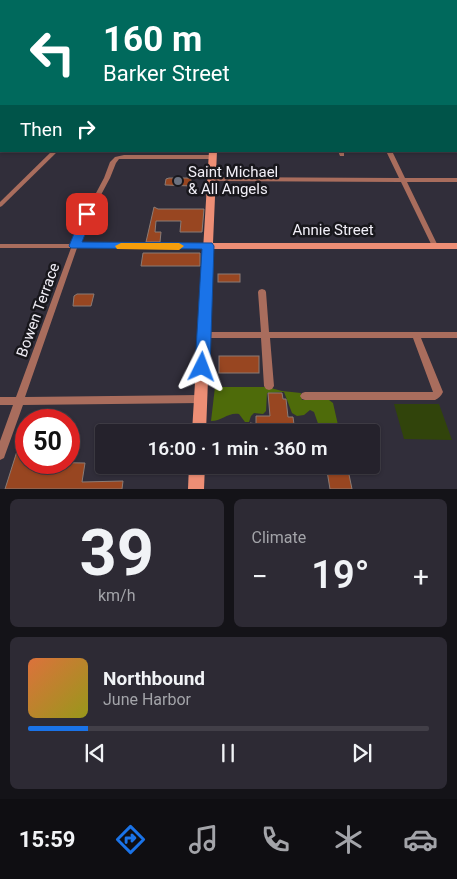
<!DOCTYPE html>
<meta charset="utf-8">
<style>
body{margin:0;font-family:Roboto,sans-serif;background:#2d2a34;color:#f1f3f6;height:100vh;display:flex;flex-direction:column;font-size:19px;white-space:nowrap}
*{box-sizing:border-box;margin:0}
p{font-size:16px;color:#a3a4a9}
.icon{flex:none;width:28px;height:28px;fill:none;stroke:currentColor;stroke-width:2;stroke-linecap:round;stroke-linejoin:round}
.map{position:relative;height:489px;overflow:hidden}
.side{display:flex;flex-direction:column;gap:10px;padding:10px;background:#141318;flex:1}
.side>*{flex:none}
.banner{position:absolute;left:0px;top:0px;width:458px;height:152px;box-shadow:0 1px 4px #0004,0 0 0 1px #423f48;background:#00695c;color:#fff;overflow:hidden}
.speed{position:absolute;left:15px;top:409px;display:flex;gap:10px;font-size:25px;font-weight:700;text-align:center}
.speed>*{display:grid;place-content:center;width:65px;height:65px;border-radius:50%;background:#25222c;box-shadow:0 1px 4px #0004,0 0 0 1px #423f48;line-height:1}
.speed .limit{border:8px solid #d22;background:#fff;color:#111}
.pin{position:absolute;display:grid;place-items:center;width:42px;height:42px;color:#fff;margin:-21px;border-radius:10px;box-shadow:0 2px 8px #0006}
.me{position:absolute;width:55px;margin:-28px;rotate:3deg;stroke-linejoin:round;filter:drop-shadow(0 0 4px #0008)}
.turn{display:flex;align-items:center;gap:18px;height:105px;padding:0 20px;font-size:22px}
.turn .icon{width:65px;height:65px;stroke-width:2.5}
.turn b{display:block;font-size:35px;line-height:42px}
.then{display:flex;align-items:center;height:48px;padding:0 20px;background:#0003;gap:10px;font-size:19px}
.big{font-size:38px;font-weight:600;line-height:1.1}
.side .card{flex:1;display:flex;flex-direction:column;justify-content:center;gap:8px;min-width:0;padding:0 18px;border-radius:8px;background:#2d2a34}
.side .dial{align-items:center;gap:0}
.dial b{font-size:65px;line-height:1}
.song{display:flex;align-items:center;gap:15px}
.cover{width:60px;height:60px;border-radius:8px;background:linear-gradient(135deg,hsl(20 70% 55%),hsl(60 70% 35%))}
.played{height:5px;border-radius:2px;background:linear-gradient(90deg,#1a73e8 15%,#423f48 15%)}
.keys{display:flex;justify-content:space-around;direction:ltr}
.heat{display:flex;justify-content:space-between;align-items:center;font-size:28px;direction:ltr}
.side .tiles{flex:1;display:grid;gap:10px;grid-template-columns:1fr 1fr}
.card:last-child{grid-column:span 2}
.trip{position:absolute;left:95px;top:424px;width:285px;height:50px;border-radius:5px;background:#25222c;box-shadow:0 1px 4px #0004,0 0 0 1px #423f48;font-weight:600;line-height:50px;text-align:center}
.menu{display:flex;height:80px;justify-content:space-around;align-items:center;background:#0f0e12;color:#a3a4a9}
.menu .icon{width:35px;height:35px}
.menu .selected{color:#1a73e8}
.menu b{font-size:22px;color:#f1f3f6}
.map>svg:first-child{display:block}
.green{fill:#31440b}
.forest{fill:#4e6b0a}
.building{fill:#984621;stroke:#8b7b75}
.lines{fill:none;stroke-linecap:round;stroke-linejoin:round}
.highway-tunnel{stroke:#4e4b56;stroke-width:6;stroke-dasharray:6 3;stroke-linecap:butt}
.street{fill:#a96d5d;fill-rule:evenodd}
.secondary{fill:#ed8e75;fill-rule:evenodd}
.highway{fill:#ececec;fill-rule:evenodd}
.route{fill:#1a73e8;stroke:#114b97}
.slow{fill:#f59e0b}
.worship-dot{fill:#6b7280;stroke:#18171c;stroke-width:2}
.labels{text-anchor:middle;dominant-baseline:central;stroke-width:5;stroke-linejoin:round;paint-order:stroke}
.poi-label{font-size:15px;fill:#f1eff7;stroke:#18171c;text-anchor:start}
.street-label{font-size:15px;fill:#f1eff7;stroke:#18171c}
</style>
<div class="map">
<svg width="457" height="489" viewBox="0 0 457 489">
<rect width="100%" height="100%" fill="#312e3a"/>
<polygon class="green" points="394,404 439,404 452,440 404,439"/>
<path class="forest" d="M215 387H267L282 391 301 393 302 400H329L333 403 338 425 337 432H321L314 412 310 410 304 415 297 416 292 413 284 392 267 393 266 411 263 414 254 413 251 416 249 422H245L239 414C228 412 222 421 211 421Z"/>
<g class="building">
<polygon points="169,178 191,178 191,186 165,185 166,179"/>
<polygon points="154,207 158,209 204,209 202,232 180,232 181,221 156,221 155,232 161,232 160,242 146,242"/>
<polygon points="143,253 200,253 200,266 141,266"/>
<rect x="218" y="274" width="22" height="8"/>
<polygon points="77,294 94,294 91,306 73,306 74,296"/>
<rect x="219" y="356" width="40" height="17"/>
<polygon points="268,393 282,393 283,399 286,399 288,417 293,417 295,432 251,432 250,423 256,424 256,416 270,416"/>
<polygon points="25,426 26,462 85,463 82,482 123,481 122,489 5,489"/>
<polygon points="326,465 347,465 352,489 330,489"/>
</g>
<g class="lines">
<polyline class="highway-tunnel" points="193,1 197,0"/>
<g class="street">
<polygon points="18,0 21,0 22,1 19,1"/>
<rect x="280" y="0" width="2" height="1"/>
<polygon points="335,0 338,0 338,1 336,1"/>
<polygon points="359,0 362,0 362,1 360,1"/>
<rect x="456" y="34" width="1" height="2"/>
<rect x="456" y="50" width="1" height="2"/>
<rect x="456" y="72" width="1" height="2"/>
<rect x="456" y="134" width="1" height="4"/>
<polygon points="52,151 58,151 2,206 0,207 0,202"/>
<polygon points="338,151 344,151 344,156 340,156"/>
<polygon points="386,151 392,151 405,178 457,178 457,182 407,182 438,246 437,247 435,248 432,246 401,182 211,181 208,179 211,177 399,178"/>
<polygon points="124,155 213,155 216,157 213,159 119,159 116,163 110,178 86,223 79,244 208,244 211,246 208,248 77,248 25,397 201,395 204,396 206,399 204,402 201,403 23,405 5,455 4,458 0,460 0,441 13,405 0,405 0,397 16,397 71,248 0,248 0,244 72,244 80,223 104,178 110,162 115,157"/>
<path d="M262 289 265 290 266 292 269 332H457V338H421L443 392C441 396 439 398 435 400H305L302 399 300 396 302 393 305 392H433L413 338H270L274 386 272 389 269 390 266 389 264 386 261 338H204L201 337 200 335 201 333 204 332H261L258 292 259 290Z"/>
</g>
<g class="secondary">
<rect x="220" y="0" width="4" height="1"/>
<polygon points="411,0 416,0 417,1 412,1"/>
<rect x="0" y="5" width="1" height="2"/>
<polygon points="456,40 457,41 457,45 456,44"/>
<rect x="456" y="99" width="1" height="4"/>
<polygon points="209,151 217,151 213,243 457,243 457,249 213,249 206,432 192,432"/>
<polygon points="189,465 205,465 204,489 188,489"/>
</g>
<polygon class="highway" points="141,0 148,0 149,1 142,1"/>
</g>
<polygon class="route" points="87,211 93,214 82,242 212,243 214,246 210,367 207,371 202,373 197,371 195,367 202,249 71,248 69,246 82,214"/>
<polygon class="slow" points="121,243 179,243 184,246 179,250 117,249 115,246"/>
<circle class="worship-dot" cx="178" cy="181" r="5"/>
<g class="labels">
<g class="poi-label">
<text x="188" y="172">Saint Michael<tspan x="188" dy="17">&amp; All Angels</tspan></text>
</g>
<g class="street-label">
<text x="333" y="230">Annie Street</text>
<text transform="translate(38 310) rotate(-70)">Bowen Terrace</text>
</g>
</g>
</svg>
<div class="speed"><div class="limit">50</div></div>
<div class="pin" style="left:87px;top:214px;background:#d93025"><svg class="icon" aria-label="arrive" viewBox="0 0 24 24"><path d="M6 21V4h12l-3 4 3 4H6"/></svg></div>
<svg class="me" style="left:202px;top:367px" viewBox="-20 -20 40 40"><path d="M0-17L14 15 0 8-14 15z" fill="#1a73e8" stroke="#fff" stroke-width="4"/></svg>
<div class="trip">16:00 · 1 min · 360 m</div>
<div class="banner">
<div class="turn"><svg class="icon" aria-label="left" viewBox="0 0 24 24"><path d="M17 20v-9H6M10 6l-5 5 5 5"/></svg><div><b>160 m</b>Barker Street</div></div>
<div class="then">Then<svg class="icon" aria-label="right" viewBox="0 0 24 24"><path d="M7 20v-9h11M14 6l5 5-5 5"/></svg></div>
</div>
</div>
<section class="side">
<div class="tiles">
<div class="card dial"><b>39</b><p>km/h</p></div>
<div class="card"><p>Climate</p>
<div class="heat"><a>−</a><b class="big">19°</b><a>+</a></div>
</div>
<div class="card">
<div class="song"><i class="cover"></i><div><b>Northbound</b><p>June Harbor</p></div></div>
<div class="played"></div>
<div class="keys"><svg class="icon" aria-label="previous" viewBox="0 0 24 24"><path d="M18 5L8 12l10 7zM5 5v14"/></svg><svg class="icon" aria-label="pause" viewBox="0 0 24 24"><path d="M8 5v14M16 5v14"/></svg><svg class="icon" aria-label="next" viewBox="0 0 24 24"><path d="M6 5l10 7-10 7zM19 5v14"/></svg></div>
</div>
</div>
</section>
<nav class="menu">
<b>15:59</b>
<svg class="icon selected" aria-label="directions" viewBox="0 0 24 24"><path d="M12 3l9 9-9 9-9-9zM9 14v-3h6M13 9l2 2-2 2"/></svg>
<svg class="icon" aria-label="music" viewBox="0 0 24 24"><path d="M9 18V5l10-2v13"/><circle cx="6" cy="18" r="3"/><circle cx="16" cy="16" r="3"/></svg>
<svg class="icon" aria-label="phone" viewBox="0 0 24 24"><path d="M5 4h4l2 5-3 2q2 4 5 5l2-3 5 2v4C11 20 4 13 5 4z"/></svg>
<svg class="icon" aria-label="climate" viewBox="0 0 24 24"><path d="M12 3v18M4 7l16 10M4 17L20 7"/></svg>
<svg class="icon" aria-label="car" viewBox="0 0 24 24"><path d="M5 17H2v-5l4-1 3-4h7l3 4 3 1v5h-3M9 17h6M6 11h13"/><circle cx="7" cy="17" r="2"/><circle cx="17" cy="17" r="2"/></svg>
</nav>
